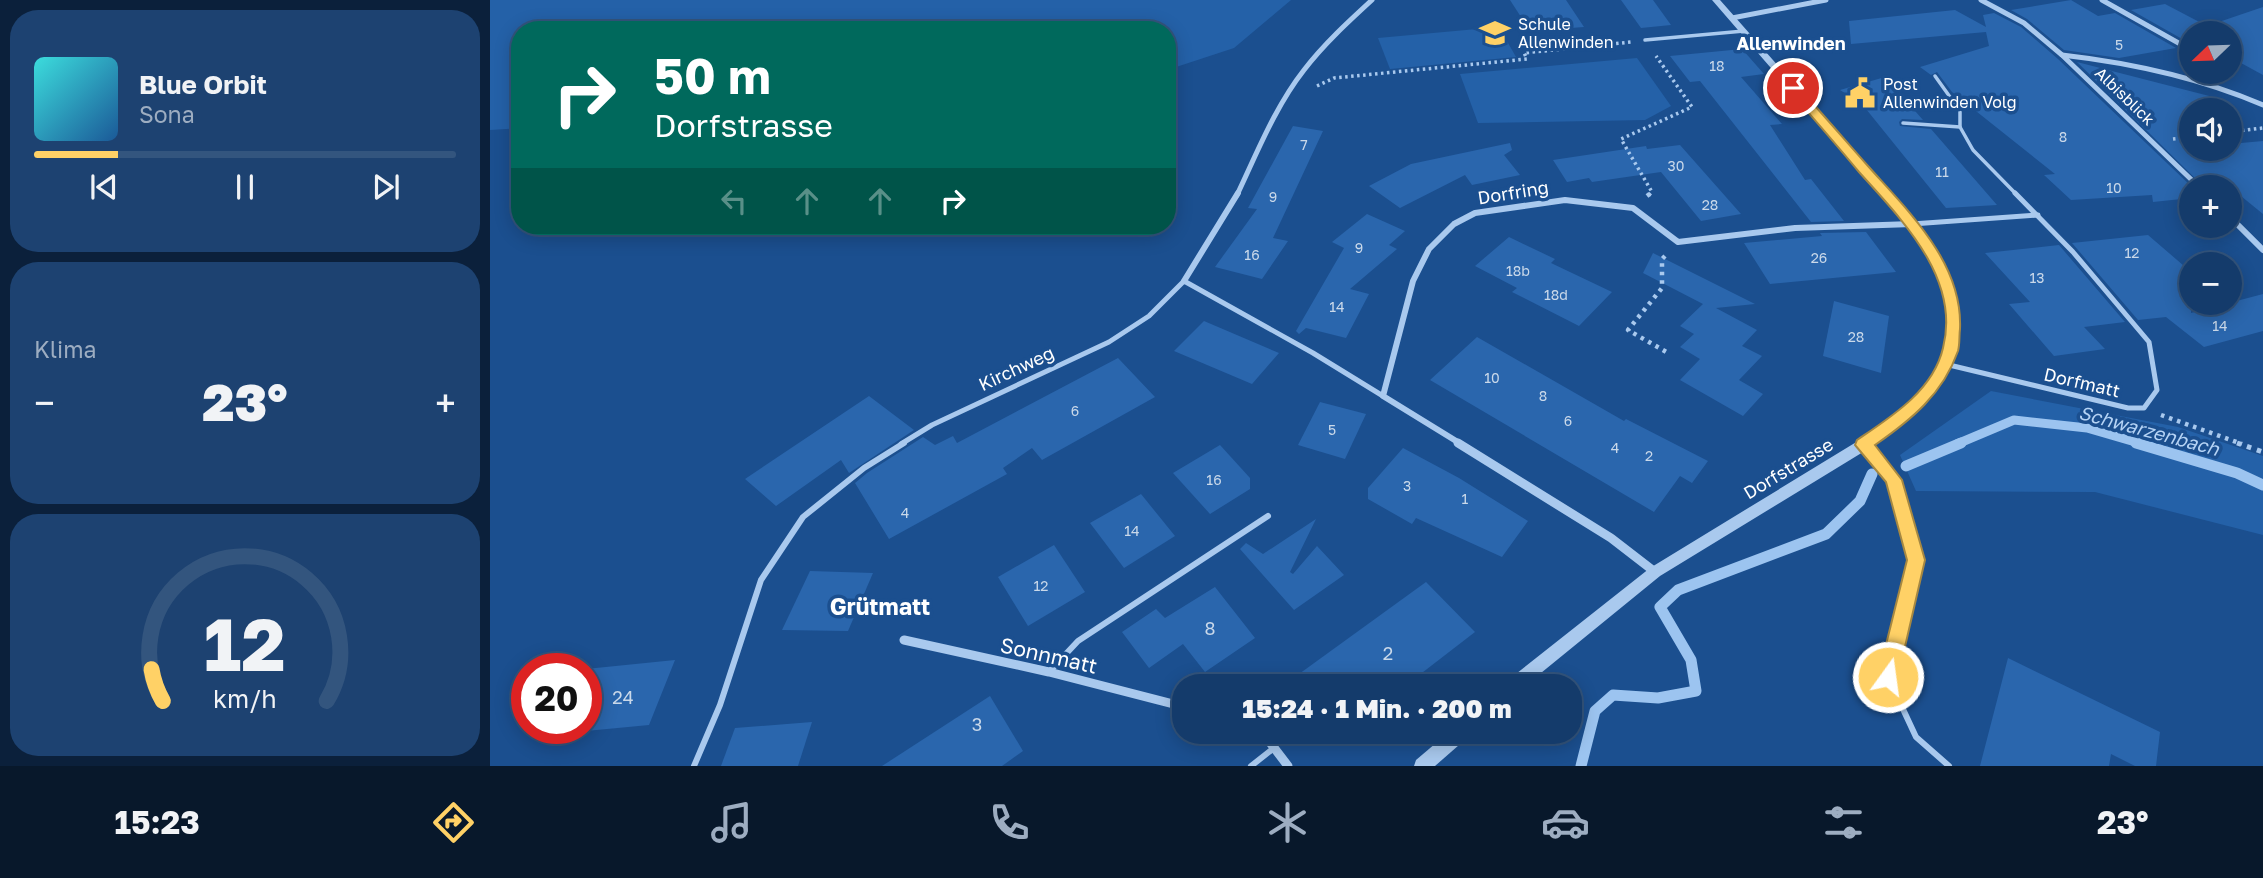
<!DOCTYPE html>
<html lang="de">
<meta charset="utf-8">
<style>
body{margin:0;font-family:"Golos Text",sans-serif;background:#1d4271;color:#f1f3f6;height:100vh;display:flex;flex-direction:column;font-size:26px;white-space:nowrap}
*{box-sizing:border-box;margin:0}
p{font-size:23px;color:#9dadc1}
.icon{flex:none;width:38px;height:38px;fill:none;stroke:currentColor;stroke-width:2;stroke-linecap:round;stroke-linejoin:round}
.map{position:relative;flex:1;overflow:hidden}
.details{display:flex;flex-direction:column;gap:10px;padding:10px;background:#0b203b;width:490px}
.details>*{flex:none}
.top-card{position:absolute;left:21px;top:21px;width:665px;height:214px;border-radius:28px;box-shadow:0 4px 18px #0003,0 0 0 2px #33557e;background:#00695c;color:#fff;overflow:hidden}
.needle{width:46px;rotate:247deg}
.fabs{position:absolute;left:1689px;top:21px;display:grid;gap:14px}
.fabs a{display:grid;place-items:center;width:63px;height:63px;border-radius:50%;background:#143b6b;box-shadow:0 4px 18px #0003,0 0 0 2px #33557e;font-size:35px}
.speed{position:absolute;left:21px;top:653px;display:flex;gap:14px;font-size:35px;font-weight:700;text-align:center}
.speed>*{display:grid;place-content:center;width:91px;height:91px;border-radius:50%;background:#143b6b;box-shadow:0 4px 18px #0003,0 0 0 2px #33557e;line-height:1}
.speed .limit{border:10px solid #d22;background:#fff;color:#111}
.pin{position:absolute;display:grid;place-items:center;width:60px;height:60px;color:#fff;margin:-30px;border:4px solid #fff;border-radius:50%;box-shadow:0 2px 7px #0007}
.me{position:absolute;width:77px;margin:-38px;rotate:14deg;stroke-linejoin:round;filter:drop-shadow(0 0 5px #0008)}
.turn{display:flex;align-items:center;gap:24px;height:147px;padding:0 28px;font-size:32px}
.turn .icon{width:91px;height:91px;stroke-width:2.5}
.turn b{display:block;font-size:49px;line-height:60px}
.lanes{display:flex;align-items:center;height:66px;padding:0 28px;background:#0003;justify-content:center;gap:35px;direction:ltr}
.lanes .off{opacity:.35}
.big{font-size:52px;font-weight:800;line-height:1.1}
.details .card{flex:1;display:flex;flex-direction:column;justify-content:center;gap:10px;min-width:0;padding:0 24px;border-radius:28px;background:#1d4271}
.details .dial{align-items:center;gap:0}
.dial svg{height:182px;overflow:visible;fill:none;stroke:#33557e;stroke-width:7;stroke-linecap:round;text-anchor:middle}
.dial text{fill:#f1f3f6;stroke:none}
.song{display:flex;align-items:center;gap:21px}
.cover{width:84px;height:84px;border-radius:10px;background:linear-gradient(135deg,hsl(180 70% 55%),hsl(210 70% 35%))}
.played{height:7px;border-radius:4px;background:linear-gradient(90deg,#ffd166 20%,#33557e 20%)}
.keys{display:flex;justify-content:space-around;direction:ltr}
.heat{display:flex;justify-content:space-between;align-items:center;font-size:38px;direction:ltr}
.trip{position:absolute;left:682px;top:674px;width:410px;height:70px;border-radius:28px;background:#143b6b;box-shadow:0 4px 18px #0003,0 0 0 2px #33557e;font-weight:800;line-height:70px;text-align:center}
.tabs{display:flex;height:112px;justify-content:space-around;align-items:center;background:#08182b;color:#9dadc1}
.tabs .icon{width:49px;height:49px}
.tabs .selected{color:#ffd166}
.tabs b{font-size:32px;color:#f1f3f6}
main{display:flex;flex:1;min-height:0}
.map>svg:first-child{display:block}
.green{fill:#2461a8}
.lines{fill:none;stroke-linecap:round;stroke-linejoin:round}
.stream-far1{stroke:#9cc4f0;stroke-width:9}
.stream{stroke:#9cc4f0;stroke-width:11}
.building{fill:#2a66ad}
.path-far2{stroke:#a9c9ee;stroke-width:3.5;stroke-dasharray:2.5 3.5;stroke-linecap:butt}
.path-far1{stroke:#a9c9ee;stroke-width:4.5;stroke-dasharray:3.5 5;stroke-linecap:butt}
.path{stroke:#a9c9ee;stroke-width:5;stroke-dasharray:4.5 6;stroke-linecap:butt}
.service-far2{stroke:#a9c9ee;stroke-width:3.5}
.service-far1{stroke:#a9c9ee;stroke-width:5}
.service{stroke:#a9c9ee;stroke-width:6}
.minor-far2{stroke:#a9c9ee;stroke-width:5}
.minor-far1{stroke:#a9c9ee;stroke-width:6}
.minor{stroke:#a9c9ee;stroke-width:9}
.tertiary{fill:#a9c9ee;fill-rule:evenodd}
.route{fill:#ffd166;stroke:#a68842;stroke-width:2}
.labels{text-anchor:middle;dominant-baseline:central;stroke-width:7;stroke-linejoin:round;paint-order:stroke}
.number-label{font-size:14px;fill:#cad9ea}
.far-poi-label{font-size:16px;fill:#fff;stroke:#1b4f8f;text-anchor:start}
.far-street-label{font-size:16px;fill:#fff;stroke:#1b4f8f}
.far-quarter-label{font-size:18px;font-weight:bold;fill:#fff;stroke:#1b4f8f}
.street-label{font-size:18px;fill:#fff;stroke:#1b4f8f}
.near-number-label{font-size:18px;fill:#cad9ea}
.water-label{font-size:19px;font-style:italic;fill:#b5d3f5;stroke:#1b4f8f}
.near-street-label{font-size:21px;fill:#fff;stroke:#1b4f8f}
.near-neighbourhood-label{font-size:23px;font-weight:bold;fill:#fff;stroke:#1b4f8f}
</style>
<main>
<section class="details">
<div class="card">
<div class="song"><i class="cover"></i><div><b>Blue Orbit</b><p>Sona</p></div></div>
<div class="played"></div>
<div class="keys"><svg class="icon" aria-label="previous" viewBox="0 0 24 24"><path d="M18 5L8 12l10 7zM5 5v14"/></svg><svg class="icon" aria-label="pause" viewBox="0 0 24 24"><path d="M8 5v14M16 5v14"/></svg><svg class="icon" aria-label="next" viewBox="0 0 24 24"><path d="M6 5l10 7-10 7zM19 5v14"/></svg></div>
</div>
<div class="card"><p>Klima</p>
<div class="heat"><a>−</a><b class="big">23°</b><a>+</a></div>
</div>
<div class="card dial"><svg viewBox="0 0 100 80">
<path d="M14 69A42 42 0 1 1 86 69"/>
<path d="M14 69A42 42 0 0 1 9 55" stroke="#ffd166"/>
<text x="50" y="56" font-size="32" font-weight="700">12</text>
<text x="50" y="72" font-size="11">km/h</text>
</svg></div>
</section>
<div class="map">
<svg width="1773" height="766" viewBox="0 0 1773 766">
<rect width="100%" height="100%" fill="#1b4f8f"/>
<g class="green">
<polygon points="0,0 801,0 744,48 677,70 677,30 30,30 30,128 0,130"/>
<polygon points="1009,27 1026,57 900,69 888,38"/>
<polygon points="1147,58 1181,106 1155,120 988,123 970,74"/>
<polygon points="1501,391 1688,427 1773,456 1773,535 1605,492 1426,491 1410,455"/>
</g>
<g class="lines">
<polyline class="stream-far1" points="1467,444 1524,420 1597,428 1652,444"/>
<g class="stream">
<polyline points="1646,443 1747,473 1773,485"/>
<polyline points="1416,466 1471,443"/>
<polyline points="1091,766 1105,711 1123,695 1168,698 1206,691 1201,660 1170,607 1188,590 1336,534 1370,501 1382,474"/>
</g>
</g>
<g class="building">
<polygon points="1020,0 1076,0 1094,27 1040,31"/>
<polygon points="1131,0 1163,0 1181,25 1151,28"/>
<polygon points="1581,0 1608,16 1625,13 1686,48 1629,58 1574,50 1537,19 1521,10"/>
<polygon points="1675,4 1717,26 1773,7 1773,75 1740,57 1740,33 1701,33 1701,44 1641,10"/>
<polygon points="1465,10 1496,27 1493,15 1504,13 1531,27 1568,59 1702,187 1701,198 1663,202 1662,195 1581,200 1554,175 1565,174 1462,92 1447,72 1441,75 1430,67 1499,46 1496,32 1361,44 1359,21"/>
<polygon points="1252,49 1274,74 1251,77 1292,124 1280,125 1315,180 1321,179 1354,221 1321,222 1210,81 1200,82 1180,56"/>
<polygon points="1587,62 1727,98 1724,110 1701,110 1701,149 1740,149 1740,144 1773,141 1773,214 1746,192 1740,193 1740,187 1714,187"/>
<polygon points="1395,77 1433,120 1412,119 1409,122 1410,126 1441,129 1507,205 1456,208 1372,104 1350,90"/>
<polygon points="803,126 833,131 783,238 798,241 772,279 725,267 767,209 758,208"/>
<polygon points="1020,143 1022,150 1014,155 1030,175 982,185 975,175 910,208 879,186 921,164"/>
<polygon points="1190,145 1251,214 1211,221 1171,172 1102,182 1099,178 1077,182 1063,160 1156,146 1157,149"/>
<polygon points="877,214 915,231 899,245 907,249 860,289 879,294 856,338 816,328 809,334 806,331 854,248 842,242"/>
<polygon points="1376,232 1406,272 1280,284 1254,243 1332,236 1330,233"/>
<polygon points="1658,235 1701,272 1701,313 1773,294 1773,331 1714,347 1676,317 1648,320 1582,243"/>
<polygon points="1019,237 1065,259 1061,263 1122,292 1089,326 1022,292 1027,288 985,266"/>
<polygon points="1569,245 1635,322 1594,327 1615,349 1564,356 1519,304 1540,302 1495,253"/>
<polygon points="1163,253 1265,304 1226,308 1267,330 1252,346 1272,356 1249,380 1273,394 1253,416 1190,380 1210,359 1190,347 1204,334 1190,326 1213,304 1153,273"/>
<polygon points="1344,301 1399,316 1391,373 1333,356"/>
<polygon points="714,321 789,353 762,384 684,351"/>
<polygon points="987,337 1134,421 1136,419 1218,461 1202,483 1190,476 1164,512 940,380"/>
<polygon points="628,358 665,397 552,460 542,448 513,468 517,474 399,539 365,483 377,473 433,437 445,445 463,436 467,443"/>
<polygon points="379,396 424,430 359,473 351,460 286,506 255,479"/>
<polygon points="830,402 876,414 855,459 808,445"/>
<polygon points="730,445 760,478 760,489 720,514 683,473"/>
<polygon points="913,448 969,478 1038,521 1012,557 926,518 922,524 878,499 878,488"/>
<polygon points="651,494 685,536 634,568 600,523"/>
<polygon points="826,519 800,572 803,574 827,546 854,575 804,610 750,549 756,543 773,554"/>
<polygon points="564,545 595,592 538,626 508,577"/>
<polygon points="320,571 383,573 358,631 292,630"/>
<polygon points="936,582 985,632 915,686 818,686 809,674"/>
<polygon points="725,587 765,638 715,672 693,644 659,668 632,632 666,609 675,618"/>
<polygon points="1518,658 1670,732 1666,766 1645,766 1621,754 1619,766 1490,766"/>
<polygon points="185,660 159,725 96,731 96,669"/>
<polygon points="500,696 533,751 512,766 392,766"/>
<polygon points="322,722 308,766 231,766 245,728"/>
</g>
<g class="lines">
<g class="path-far2">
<polyline points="827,86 844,78 1037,59 1034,53 1141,42"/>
<polyline points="1740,132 1773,128"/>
<polyline points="1683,139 1701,137"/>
<polyline points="1159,195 1162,192 1131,139 1202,107 1166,56"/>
</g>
<g class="path-far1">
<polyline points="1157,196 1161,193"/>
<polyline points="1175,256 1172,259 1172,288 1138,330 1178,353"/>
<polyline points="1671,415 1752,444"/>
</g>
<polyline class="path" points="1747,443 1773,452"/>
<g class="service-far2">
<polyline points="1155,40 1254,31"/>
<polyline points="1445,76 1470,111 1470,127"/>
<polyline points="1413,123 1470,127 1483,150 1527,195"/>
</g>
<g class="service-far1">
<polyline points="1422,224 1548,215"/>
<polyline points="1455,364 1638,408 1654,408 1667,390 1659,342 1583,252 1525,193"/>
<polyline points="411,444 442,425 619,342 659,316 694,281 823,353 893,396"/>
</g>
<g class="service">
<polyline points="1373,445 1404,480 1426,560 1398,677 1426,737 1459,766"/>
<polyline points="559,672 588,641 778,516"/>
<polyline points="204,766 230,705 271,580 313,517 374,468 414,443"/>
<polyline points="761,766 784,748"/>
</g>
<g class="minor-far2">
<polyline points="1491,0 1534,23 1572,55 1709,187"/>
<polyline points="1612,0 1701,50"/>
<polyline points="1242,18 1336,0"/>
<path d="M1572 55C1642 63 1708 77 1773 105"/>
<polyline points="1720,83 1726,72"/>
<path d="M747 195C767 153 785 107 814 70 834 44 858 22 882 0"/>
</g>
<g class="minor-far1">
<polyline points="1740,217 1773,250"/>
<polyline points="694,281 748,193"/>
<polyline points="971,444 893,396 923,281 939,249 964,224 985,213 1075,200 1143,208 1188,242 1305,228 1422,224"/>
</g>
<g class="minor">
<polyline points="968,443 1121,538 1165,572"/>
<polyline points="414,640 559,672 695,707"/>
<polyline points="772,732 798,766"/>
</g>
<g class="tertiary">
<polygon points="1222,0 1230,0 1426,222 1453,263 1462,282 1469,312 1467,348 1449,386 1419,419 1378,449 1170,576 1035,686 1015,686 1017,681 1160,568 1368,441 1411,413 1440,381 1455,348 1457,312 1450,282 1443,263 1418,226"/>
<polygon points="959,732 979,732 977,738 945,766 924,766 926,760"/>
</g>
</g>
<path class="route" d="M1299 86H1307C1331 112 1354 139 1378 166 1419 212 1473 263 1470 329 1469 336 1470 344 1468 351 1453 394 1421 420 1385 445L1412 480 1435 560 1408 677 1405 684 1398 687 1391 684 1388 677 1417 560 1396 482 1365 445 1367 440C1401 417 1443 391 1453 348 1471 278 1411 219 1369 172 1346 144 1322 117 1299 90Z"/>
<defs>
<g id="school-bare" transform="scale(2.415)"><path d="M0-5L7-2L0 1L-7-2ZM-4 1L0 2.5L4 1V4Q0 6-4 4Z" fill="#ffd166" stroke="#1b4f8f" stroke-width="2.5" paint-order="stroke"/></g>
<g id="civic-bare" transform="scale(2.415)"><path d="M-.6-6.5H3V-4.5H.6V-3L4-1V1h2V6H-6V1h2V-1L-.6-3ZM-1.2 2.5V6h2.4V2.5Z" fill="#ffd166" stroke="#1b4f8f" stroke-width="2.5" paint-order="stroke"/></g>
</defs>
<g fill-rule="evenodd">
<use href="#school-bare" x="1005" y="33"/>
<use href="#civic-bare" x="1370" y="93"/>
</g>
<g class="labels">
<g class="number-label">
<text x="1629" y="44">5</text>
<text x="1227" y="65">18</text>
<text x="1573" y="136">8</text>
<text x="814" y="144">7</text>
<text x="1186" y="165">30</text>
<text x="1452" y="171">11</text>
<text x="1624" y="187">10</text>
<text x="783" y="196">9</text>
<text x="1220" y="204">28</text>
<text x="869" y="247">9</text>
<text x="1642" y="252">12</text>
<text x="762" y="254">16</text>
<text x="1329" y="257">26</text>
<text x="1028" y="270">18b</text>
<text x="1547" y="277">13</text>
<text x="1066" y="294">18d</text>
<text x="847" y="306">14</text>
<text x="1730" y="325">14</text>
<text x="1366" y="336">28</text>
<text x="1002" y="377">10</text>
<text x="1053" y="395">8</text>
<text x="585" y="410">6</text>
<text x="1078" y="420">6</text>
<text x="842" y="429">5</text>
<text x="1125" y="447">4</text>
<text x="1159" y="455">2</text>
<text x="724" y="479">16</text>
<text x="917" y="485">3</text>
<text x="975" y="498">1</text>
<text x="415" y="512">4</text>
<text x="642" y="530">14</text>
<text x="551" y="585">12</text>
</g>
<g class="far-poi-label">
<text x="1028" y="24">Schule<tspan x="1028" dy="18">Allenwinden</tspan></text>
<text x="1393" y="84">Post<tspan x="1393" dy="18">Allenwinden Volg</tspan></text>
</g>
<g class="far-street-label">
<text transform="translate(1635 96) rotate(44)">Albisblick</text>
</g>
<g class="far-quarter-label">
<text x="1301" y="43">Allenwinden</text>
</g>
<g class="street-label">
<text transform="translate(1023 192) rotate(-9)">Dorfring</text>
<text transform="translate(526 368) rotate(-25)">Kirchweg</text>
<text transform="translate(1592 382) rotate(13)">Dorfmatt</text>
<text transform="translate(1298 468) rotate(-31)">Dorfstrasse</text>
</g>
<g class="near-number-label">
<text x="720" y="628">8</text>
<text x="898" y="653">2</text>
<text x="133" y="697">24</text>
<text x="487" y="724">3</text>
</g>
<g class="water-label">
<text transform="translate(1659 430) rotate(15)">Schwarzenbach</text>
</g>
<g class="near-street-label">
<text transform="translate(559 655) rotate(13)">Sonnmatt</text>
</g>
<g class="near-neighbourhood-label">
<text x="390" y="606">Grütmatt</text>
</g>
</g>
</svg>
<div class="fabs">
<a><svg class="needle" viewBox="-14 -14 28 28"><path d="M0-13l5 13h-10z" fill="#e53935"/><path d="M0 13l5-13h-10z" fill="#9dadc1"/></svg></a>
<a><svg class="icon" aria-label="sound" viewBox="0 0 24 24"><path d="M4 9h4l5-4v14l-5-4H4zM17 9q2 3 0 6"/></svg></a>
<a>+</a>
<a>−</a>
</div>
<div class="speed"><div class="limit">20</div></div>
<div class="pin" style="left:1303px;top:88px;background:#d93025"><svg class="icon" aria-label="arrive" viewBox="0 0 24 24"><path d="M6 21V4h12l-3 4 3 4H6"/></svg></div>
<svg class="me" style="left:1398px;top:677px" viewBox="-20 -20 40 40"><circle r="17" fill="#ffd166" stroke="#fff" stroke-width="3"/><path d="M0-11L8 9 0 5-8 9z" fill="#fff"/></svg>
<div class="trip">15:24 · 1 Min. · 200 m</div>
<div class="top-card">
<div class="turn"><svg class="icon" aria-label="right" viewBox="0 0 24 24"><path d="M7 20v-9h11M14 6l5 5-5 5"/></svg><div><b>50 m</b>Dorfstrasse</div></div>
<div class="lanes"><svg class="icon off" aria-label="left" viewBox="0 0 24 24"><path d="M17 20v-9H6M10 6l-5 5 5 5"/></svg><svg class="icon off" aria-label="ahead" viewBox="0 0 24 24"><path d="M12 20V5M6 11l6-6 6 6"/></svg><svg class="icon off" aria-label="ahead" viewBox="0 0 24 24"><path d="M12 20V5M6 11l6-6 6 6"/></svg><svg class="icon" aria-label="right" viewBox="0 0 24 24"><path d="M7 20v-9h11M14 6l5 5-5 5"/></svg></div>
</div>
</div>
</main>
<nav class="tabs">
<b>15:23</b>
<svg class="icon selected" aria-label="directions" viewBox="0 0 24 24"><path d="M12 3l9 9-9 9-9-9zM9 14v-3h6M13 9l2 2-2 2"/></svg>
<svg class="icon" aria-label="music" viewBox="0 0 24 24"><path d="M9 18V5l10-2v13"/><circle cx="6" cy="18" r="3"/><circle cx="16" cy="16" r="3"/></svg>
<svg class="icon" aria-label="phone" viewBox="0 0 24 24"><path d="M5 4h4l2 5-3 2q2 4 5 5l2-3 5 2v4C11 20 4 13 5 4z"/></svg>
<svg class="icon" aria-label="climate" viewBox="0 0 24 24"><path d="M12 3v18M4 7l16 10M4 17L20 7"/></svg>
<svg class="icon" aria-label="car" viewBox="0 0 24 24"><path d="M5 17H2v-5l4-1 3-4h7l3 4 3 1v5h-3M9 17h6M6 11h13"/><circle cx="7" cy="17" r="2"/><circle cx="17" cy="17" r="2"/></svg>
<svg class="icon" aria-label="filters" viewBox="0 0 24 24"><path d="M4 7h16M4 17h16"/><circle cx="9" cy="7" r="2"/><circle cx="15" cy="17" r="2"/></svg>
<b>23°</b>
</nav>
